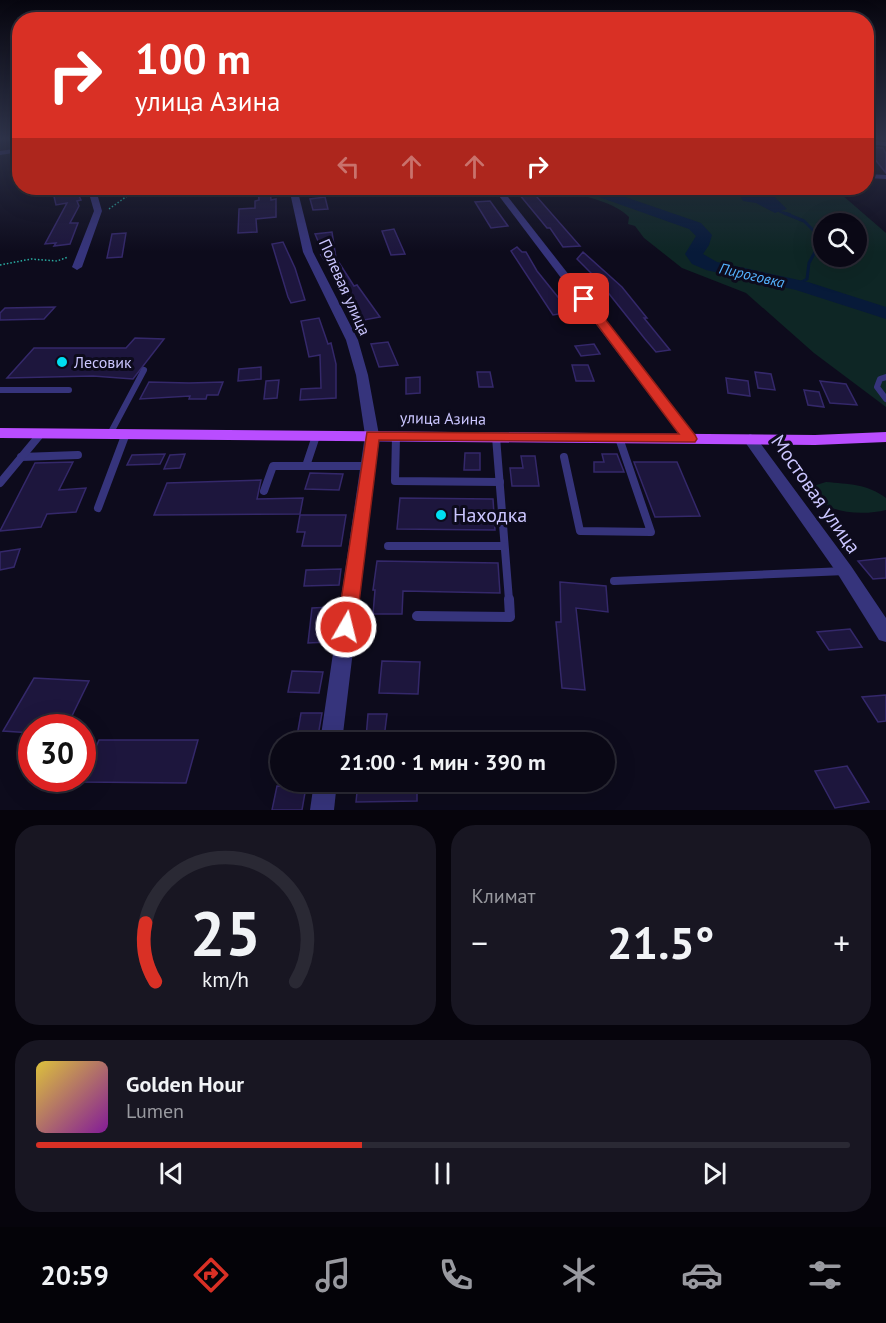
<!DOCTYPE html>
<html lang="ru">
<meta charset="utf-8">
<style>
body{margin:0;font-family:"PT Sans",sans-serif;background:#181622;color:#f1f3f6;height:100vh;display:flex;flex-direction:column;font-size:22px;white-space:nowrap}
*{box-sizing:border-box;margin:0}
p{font-size:20px;color:#999aa0}
.icon{flex:none;width:33px;height:33px;fill:none;stroke:currentColor;stroke-width:2;stroke-linecap:round;stroke-linejoin:round}
.map{position:relative;height:810px;overflow:hidden}
.sheet{display:flex;flex-direction:column;gap:15px;padding:15px;background:#06040c;flex:1}
.sheet>*{flex:none}
.hud{position:absolute;left:12px;top:12px;width:862px;height:183px;border-radius:24px;box-shadow:0 6px 24px #0002,0 0 0 2px #2a2934;background:#d93025;color:#fff;overflow:hidden}
.fabs{position:absolute;left:813px;top:213px;display:grid;gap:12px}
.fabs a{display:grid;place-items:center;width:54px;height:54px;border-radius:50%;background:#0a0815;box-shadow:0 6px 24px #0002,0 0 0 2px #2a2934;font-size:30px}
.speed{position:absolute;left:18px;top:714px;display:flex;gap:12px;font-size:30px;font-weight:700;text-align:center}
.speed>*{display:grid;place-content:center;width:78px;height:78px;border-radius:50%;background:#0a0815;box-shadow:0 6px 24px #0002,0 0 0 2px #2a2934;line-height:1}
.speed .limit{border:9px solid #d22;background:#fff;color:#111}
.pin{position:absolute;display:grid;place-items:center;width:51px;height:51px;color:#fff;margin:-26px;border-radius:12px;box-shadow:0 3px 9px #0006}
.me{position:absolute;width:66px;margin:-33px;rotate:8deg;stroke-linejoin:round;filter:drop-shadow(0 0 4px #0008)}
.turn{display:flex;align-items:center;gap:21px;height:126px;padding:0 24px;font-size:27px}
.turn .icon{width:78px;height:78px;stroke-width:2.5}
.turn b{display:block;font-size:42px;line-height:51px}
.lanes{display:flex;align-items:center;height:57px;padding:0 24px;background:#0003;justify-content:center;gap:30px;direction:ltr}
.lanes .off{opacity:.35}
.big{font-size:45px;font-weight:700;line-height:1.1}
.sheet .widget{flex:1;display:flex;flex-direction:column;justify-content:center;gap:9px;min-width:0;padding:0 21px;border-radius:24px;background:#181622}
.sheet .dial{align-items:center;gap:0}
.dial svg{height:156px;overflow:visible;fill:none;stroke:#2a2934;stroke-width:7;stroke-linecap:round;text-anchor:middle}
.dial text{fill:#f1f3f6;stroke:none}
.song{display:flex;align-items:center;gap:18px}
.cover{width:72px;height:72px;border-radius:9px;background:linear-gradient(135deg,hsl(50 70% 55%),hsl(290 70% 35%))}
.played{height:6px;border-radius:3px;background:linear-gradient(90deg,#d93025 40%,#2a2934 40%)}
.keys{display:flex;justify-content:space-around;direction:ltr}
.heat{display:flex;justify-content:space-between;align-items:center;font-size:33px;direction:ltr}
.sheet .tiles{flex:1;display:grid;gap:15px;grid-template-columns:1fr 1fr}
.widget:last-child{grid-column:span 2}
.trip{position:absolute;left:270px;top:732px;width:345px;height:60px;border-radius:30px;background:#0a0815;box-shadow:0 6px 24px #0002,0 0 0 2px #2a2934;font-weight:700;line-height:60px;text-align:center}
.menu{display:flex;height:96px;justify-content:space-around;align-items:center;background:#040308;color:#999aa0}
.menu .icon{width:42px;height:42px}
.menu .active{color:#d93025}
.menu b{font-size:27px;color:#f1f3f6}
.map>svg:first-child{display:block}
.green{fill:#0e2625;fill-rule:evenodd}
.water{fill:#071a39}
.lines{fill:none;stroke-linecap:round;stroke-linejoin:round}
.stream-far1{stroke:#071a39;stroke-width:2}
.stream{stroke:#071a39;stroke-width:3}
.river{fill:#071a39;fill-rule:evenodd}
.building{fill:#1d163d;stroke:#34286a;stroke-width:1.5}
.path{stroke:#2aafa4;stroke-width:1.5;stroke-dasharray:1.5 2;stroke-linecap:butt}
.lane-far2{stroke:#36347c;stroke-width:6}
.lane-far1{stroke:#36347c;stroke-width:8}
.lane{stroke:#36347c;stroke-width:10}
.street{fill:#36347c;fill-rule:evenodd}
.primary{fill:#b94dff;fill-rule:evenodd}
.route{fill:#d93025;stroke:#8d1f18;stroke-width:1.5}
.poi-dot{fill:#00def1;stroke:#0d0b1c;stroke-width:2}
.labels{text-anchor:middle;dominant-baseline:central;stroke-width:6;stroke-linejoin:round;paint-order:stroke}
.far-water-label{font-size:15px;font-style:italic;fill:#54b3ff;stroke:#0d0b1c}
.street-label{font-size:16px;fill:#cbc6ff;stroke:#0d0b1c}
.poi-label{font-size:16px;fill:#cbc6ff;stroke:#0d0b1c;text-anchor:start}
.near-street-label{font-size:20px;fill:#cbc6ff;stroke:#0d0b1c}
.near-poi-label{font-size:20px;fill:#cbc6ff;stroke:#0d0b1c;text-anchor:start}
</style>
<div class="map">
<svg width="886" height="810" viewBox="0 0 886 810">
<rect width="100%" height="100%" fill="#0d0b1c"/>
<g class="green">
<path d="M566 188H834L886 233V407L814 353 746 293 682 268 644 238 635 226 628 224 629 217C614 202 587 197 566 191ZM824 224H856V256H824Z"/>
<path d="M826 482C848 484 868 484 886 498V510C862 516 823 514 811 490L813 486Z"/>
</g>
<polygon class="water" points="717,188 765,188 787,209 775,213 756,203 743,201 741,197 744,195 739,191"/>
<g class="lines">
<polyline class="stream-far1" points="780,212 790,214"/>
<polyline class="stream" points="784,213 804,221 822,239 809,263 807,279 800,283 801,286"/>
<polygon class="river" points="580,188 599,188 701,223 712,235 709,245 703,254 717,262 808,282 886,307 886,319 796,290 706,270 692,264 685,254 696,236 689,229 582,191"/>
</g>
<g class="building">
<polygon points="871,147 883,148 886,154 886,173 873,157"/>
<polygon points="52,188 75,188 81,200 77,201 79,206 70,223 78,223 70,244 54,246 56,243 45,244 67,203 56,205"/>
<polygon points="258,188 270,188 271,200 276,199 276,217 256,219 257,232 238,233 239,209 255,208 255,201 259,200"/>
<polygon points="514,188 526,188 537,197 580,246 563,247 550,228 547,228"/>
<polygon points="325,197 328,209 313,210 310,199"/>
<polygon points="490,201 508,226 491,228 475,202"/>
<polygon points="394,229 405,254 391,255 382,231"/>
<polygon points="332,232 336,258 354,286 357,285 380,317 364,320 321,255 324,255 315,234"/>
<polygon points="126,233 122,257 107,258 112,234"/>
<polygon points="283,242 295,268 305,300 291,303 288,297 272,244"/>
<polygon points="517,247 522,252 526,252 537,271 570,312 553,315 511,251"/>
<polygon points="583,252 622,287 647,318 644,318 670,350 656,352 645,339 606,290 603,290 593,280 597,279 577,259"/>
<polygon points="55,307 44,319 0,320 0,313 5,308"/>
<polygon points="319,318 328,344 331,343 336,364 336,398 300,400 301,389 321,388 320,355 309,357 301,321"/>
<polygon points="135,338 164,339 133,379 93,376 7,378 34,348 126,348"/>
<polygon points="388,342 398,365 379,367 371,344"/>
<polygon points="594,344 600,354 581,356 575,346"/>
<polygon points="572,365 588,365 594,381 576,381"/>
<polygon points="261,367 261,379 238,381 239,369"/>
<polygon points="477,372 490,372 493,387 479,387"/>
<polygon points="755,372 771,374 775,390 758,388"/>
<polygon points="420,377 420,393 406,394 406,378"/>
<polygon points="726,378 748,381 750,396 728,393"/>
<polygon points="279,380 277,398 264,399 266,381"/>
<polygon points="820,381 846,384 857,405 830,403"/>
<polygon points="149,382 189,383 223,382 218,395 207,395 206,399 189,399 190,396 140,399"/>
<polygon points="804,390 819,392 824,407 808,405"/>
<polygon points="465,453 480,453 480,470 464,470"/>
<polygon points="165,454 160,464 127,465 132,455"/>
<polygon points="185,454 180,468 164,469 170,455"/>
<polygon points="602,454 617,454 624,472 594,472 594,462 604,462"/>
<polygon points="521,456 535,456 539,486 512,486 510,468 523,468"/>
<polygon points="73,462 59,490 86,488 76,512 47,514 41,527 0,531 35,463"/>
<polygon points="634,462 677,462 700,516 655,517"/>
<polygon points="310,473 343,474 339,490 305,489"/>
<polygon points="261,480 257,499 303,498 300,514 154,515 167,483"/>
<polygon points="400,498 493,499 495,530 397,529"/>
<polygon points="300,515 346,515 341,546 302,546 305,532 297,532"/>
<polygon points="20,549 14,567 0,570 0,552"/>
<polygon points="886,558 886,578 873,579 858,561"/>
<polygon points="377,561 498,563 500,593 403,591 402,614 373,614 375,590 373,590"/>
<polygon points="341,569 339,585 304,586 306,570"/>
<polygon points="560,582 606,586 608,612 576,608 585,690 562,688 556,622 561,622"/>
<polygon points="332,607 329,642 308,643 312,608"/>
<polygon points="850,629 862,647 829,650 817,632"/>
<polygon points="382,661 420,662 418,694 379,693"/>
<polygon points="292,671 323,672 319,693 288,692"/>
<polygon points="34,678 89,681 66,728 32,728 32,733 3,731"/>
<polygon points="886,695 886,721 878,722 862,697"/>
<polygon points="301,713 322,713 318,736 297,736"/>
<polygon points="368,714 387,714 384,738 366,738"/>
<polygon points="99,740 198,740 186,783 81,782"/>
<polygon points="847,766 869,802 835,808 815,771"/>
<polygon points="358,782 417,782 417,801 356,802"/>
<polygon points="277,786 306,787 302,810 272,810"/>
</g>
<g class="lines">
<g class="path">
<polyline points="109,209 130,194 134,188"/>
<polyline points="0,265 31,259 57,261 68,257"/>
</g>
<g class="lane-far2">
<polyline points="886,377 880,379 877,387 886,399"/>
<polyline points="0,390 69,390"/>
<polyline points="110,434 144,370"/>
<polyline points="37,437 41,433"/>
<polyline points="125,437 126,434"/>
<polyline points="315,437 316,435"/>
<polyline points="396,437 396,435"/>
</g>
<g class="lane-far1">
<polyline points="396,436 395,481 500,482"/>
<polyline points="496,437 509,600"/>
<polyline points="21,457 78,455"/>
<polyline points="564,457 580,531 651,532 619,438"/>
<polyline points="306,466 316,436"/>
<polyline points="0,483 39,436"/>
<polyline points="264,491 273,466 368,466"/>
<polyline points="98,508 125,436"/>
<polyline points="388,546 504,546"/>
<polyline points="614,581 845,571"/>
</g>
<polyline class="lane" points="417,616 510,617 509,599"/>
<g class="street">
<polygon points="867,140 886,142 886,146 867,144"/>
<polygon points="20,148 20,152 0,155 0,151"/>
<polygon points="867,174 886,175 886,179 867,178"/>
<polygon points="83,188 91,188 98,197 102,211 82,267 77,270 72,267 94,211 90,197"/>
<polygon points="289,188 297,188 313,252 358,340 368,375 379,435 342,742 320,742 365,435 356,375 346,340 303,252"/>
<polygon points="493,188 501,188 695,436 697,439 695,442 685,442"/>
<polygon points="750,434 755,436 851,566 886,618 886,642 879,640 839,576 745,442 743,439"/>
<polygon points="314,782 337,782 334,810 310,810"/>
</g>
<polygon class="primary" points="0,428 815,435 886,432 886,442 815,445 0,438"/>
</g>
<linearGradient id="sky" x2="0" y2="1"><stop stop-color="#07060f"/><stop offset="0.55" stop-color="#2f344b"/><stop offset="1" stop-color="#2f344b" stop-opacity="0"/></linearGradient>
<rect width="886" height="252" fill="url(#sky)"/>
<polygon class="route" points="584,296 588,297 695,435 697,439 695,442 379,440 356,627 353,633 346,636 340,633 337,627 367,432 679,434 578,299"/>
<g class="poi-dot">
<circle cx="62" cy="362" r="6"/>
<circle cx="441" cy="515" r="6"/>
</g>
<g class="labels">
<g class="far-water-label">
<text transform="translate(752 275) rotate(13)">Пироговка</text>
</g>
<g class="street-label">
<text transform="translate(345 287) rotate(66)">Полевая улица</text>
<text transform="translate(443 418) rotate(1)">улица Азина</text>
</g>
<g class="poi-label">
<text x="74" y="362">Лесовик</text>
</g>
<g class="near-street-label">
<text transform="translate(816 494) rotate(55)">Мостовая улица</text>
</g>
<g class="near-poi-label">
<text x="453" y="515">Находка</text>
</g>
</g>
</svg>
<div class="fabs">
<a><svg class="icon" aria-label="search" viewBox="0 0 24 24"><circle cx="10" cy="10" r="6"/><path d="M15 15l6 6"/></svg></a>
</div>
<div class="speed"><div class="limit">30</div></div>
<div class="pin" style="left:584px;top:299px;background:#d93025"><svg class="icon" aria-label="arrive" viewBox="0 0 24 24"><path d="M6 21V4h12l-3 4 3 4H6"/></svg></div>
<svg class="me" style="left:346px;top:627px" viewBox="-20 -20 40 40"><circle r="17" fill="#d93025" stroke="#fff" stroke-width="3"/><path d="M0-11L8 9 0 5-8 9z" fill="#fff"/></svg>
<div class="trip">21:00 · 1 мин · 390 m</div>
<div class="hud">
<div class="turn"><svg class="icon" aria-label="right" viewBox="0 0 24 24"><path d="M7 20v-9h11M14 6l5 5-5 5"/></svg><div><b>100 m</b>улица Азина</div></div>
<div class="lanes"><svg class="icon off" aria-label="left" viewBox="0 0 24 24"><path d="M17 20v-9H6M10 6l-5 5 5 5"/></svg><svg class="icon off" aria-label="ahead" viewBox="0 0 24 24"><path d="M12 20V5M6 11l6-6 6 6"/></svg><svg class="icon off" aria-label="ahead" viewBox="0 0 24 24"><path d="M12 20V5M6 11l6-6 6 6"/></svg><svg class="icon" aria-label="right" viewBox="0 0 24 24"><path d="M7 20v-9h11M14 6l5 5-5 5"/></svg></div>
</div>
</div>
<section class="sheet">
<div class="tiles">
<div class="widget dial"><svg viewBox="0 0 100 80">
<path d="M14 69A42 42 0 1 1 86 69"/>
<path d="M14 69A42 42 0 0 1 9 39" stroke="#d93025"/>
<text x="50" y="56" font-size="32" font-weight="700">25</text>
<text x="50" y="72" font-size="11">km/h</text>
</svg></div>
<div class="widget"><p>Климат</p>
<div class="heat"><a>−</a><b class="big">21.5°</b><a>+</a></div>
</div>
<div class="widget">
<div class="song"><i class="cover"></i><div><b>Golden Hour</b><p>Lumen</p></div></div>
<div class="played"></div>
<div class="keys"><svg class="icon" aria-label="previous" viewBox="0 0 24 24"><path d="M18 5L8 12l10 7zM5 5v14"/></svg><svg class="icon" aria-label="pause" viewBox="0 0 24 24"><path d="M8 5v14M16 5v14"/></svg><svg class="icon" aria-label="next" viewBox="0 0 24 24"><path d="M6 5l10 7-10 7zM19 5v14"/></svg></div>
</div>
</div>
</section>
<nav class="menu">
<b>20:59</b>
<svg class="icon active" aria-label="directions" viewBox="0 0 24 24"><path d="M12 3l9 9-9 9-9-9zM9 14v-3h6M13 9l2 2-2 2"/></svg>
<svg class="icon" aria-label="music" viewBox="0 0 24 24"><path d="M9 18V5l10-2v13"/><circle cx="6" cy="18" r="3"/><circle cx="16" cy="16" r="3"/></svg>
<svg class="icon" aria-label="phone" viewBox="0 0 24 24"><path d="M5 4h4l2 5-3 2q2 4 5 5l2-3 5 2v4C11 20 4 13 5 4z"/></svg>
<svg class="icon" aria-label="climate" viewBox="0 0 24 24"><path d="M12 3v18M4 7l16 10M4 17L20 7"/></svg>
<svg class="icon" aria-label="car" viewBox="0 0 24 24"><path d="M5 17H2v-5l4-1 3-4h7l3 4 3 1v5h-3M9 17h6M6 11h13"/><circle cx="7" cy="17" r="2"/><circle cx="17" cy="17" r="2"/></svg>
<svg class="icon" aria-label="filters" viewBox="0 0 24 24"><path d="M4 7h16M4 17h16"/><circle cx="9" cy="7" r="2"/><circle cx="15" cy="17" r="2"/></svg>
</nav>
